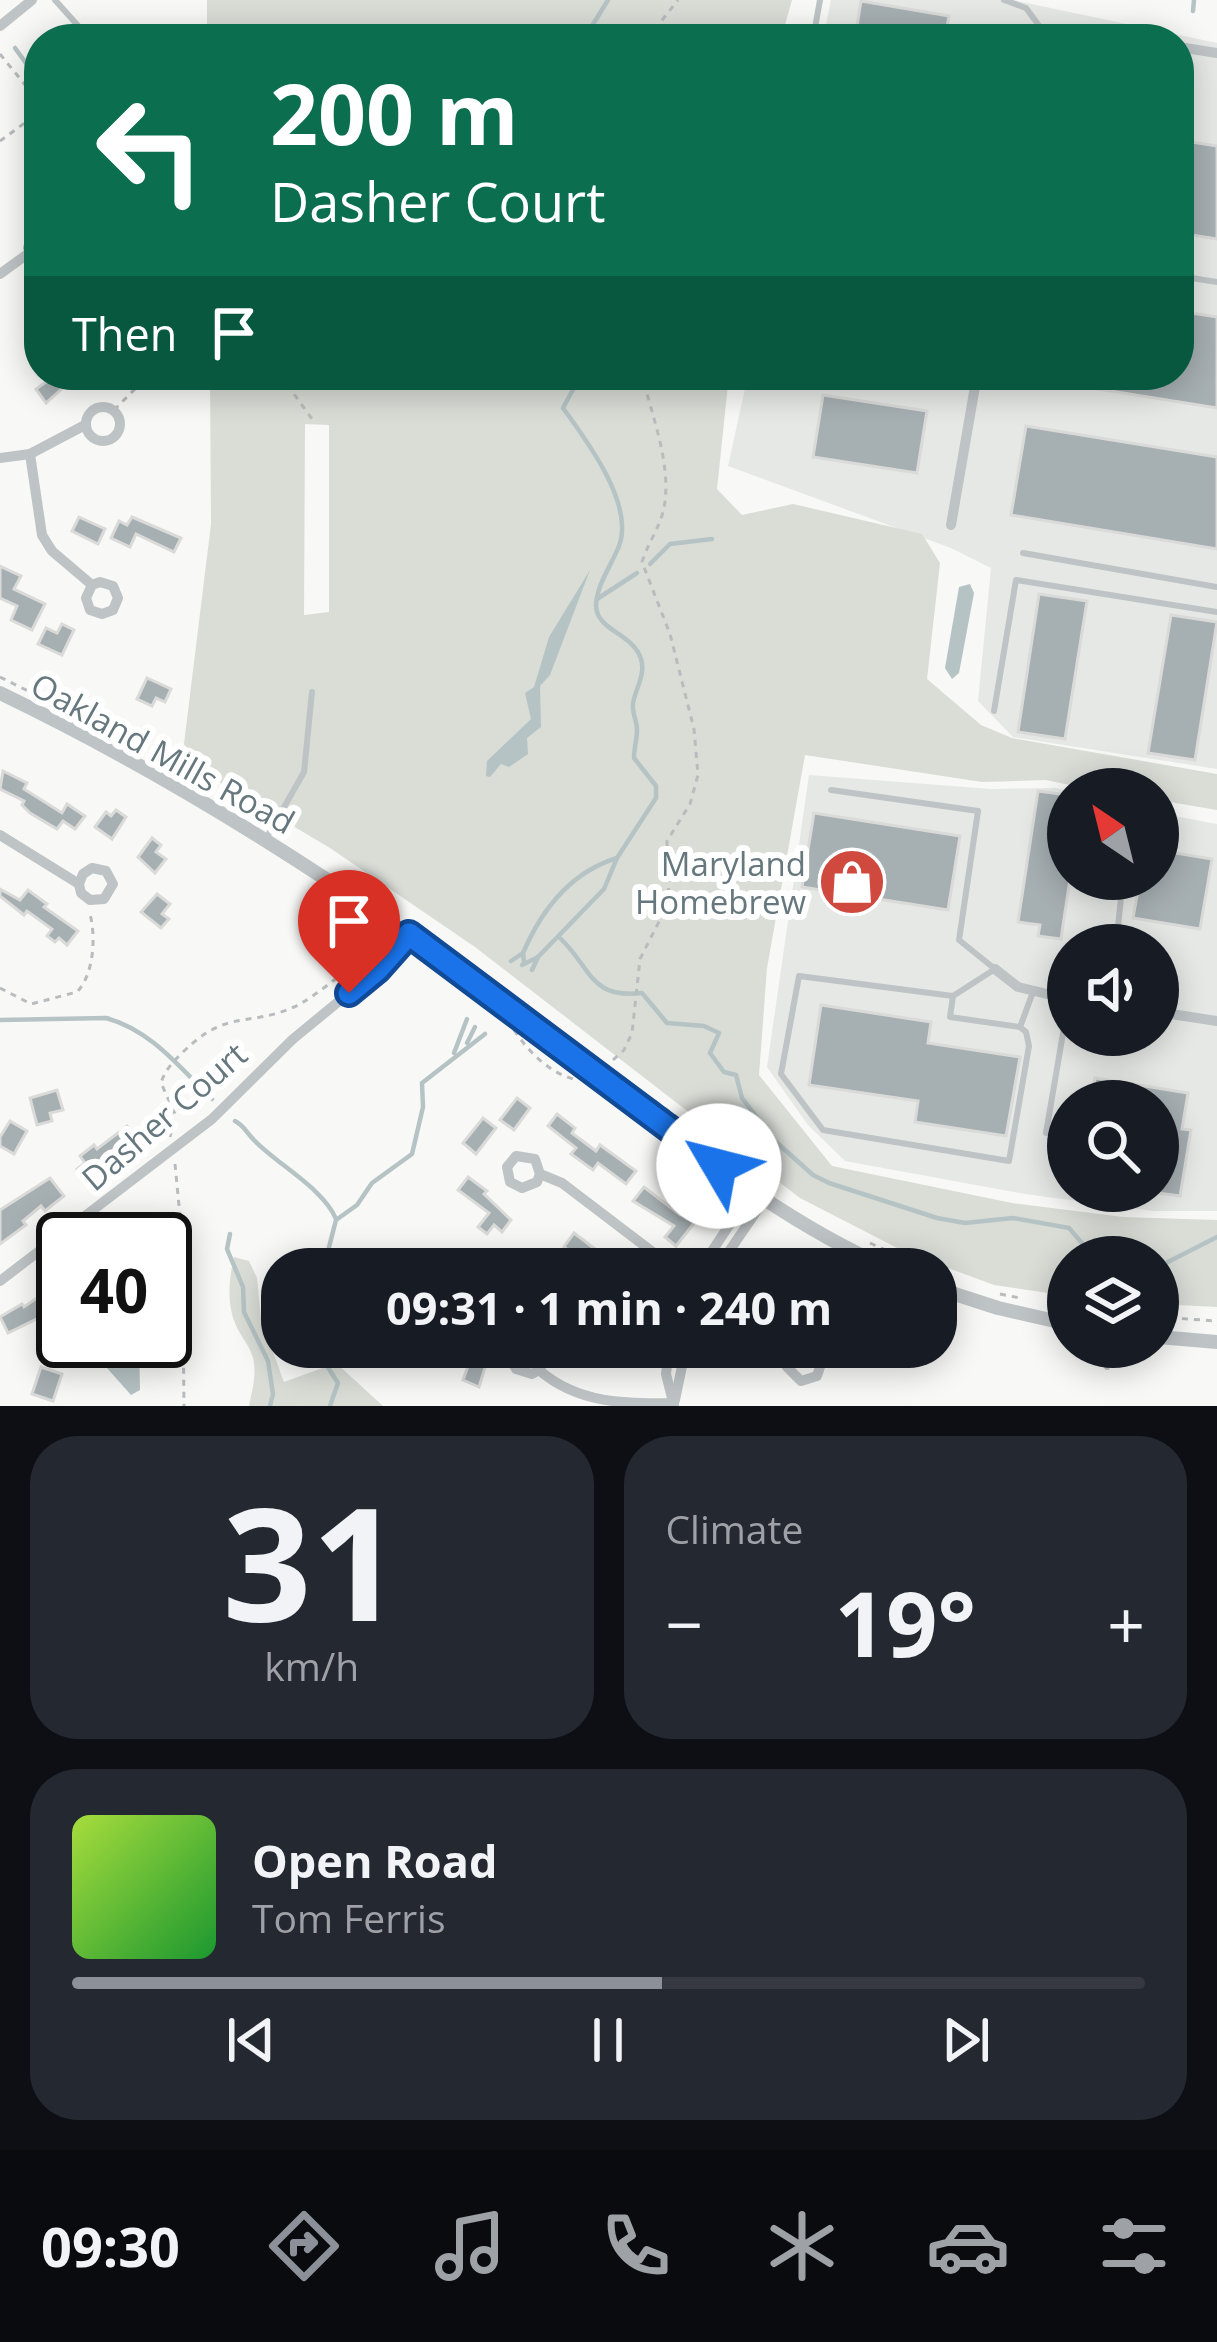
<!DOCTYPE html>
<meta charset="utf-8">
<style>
body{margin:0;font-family:"Open Sans",sans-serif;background:#242831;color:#f1f3f6;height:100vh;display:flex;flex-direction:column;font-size:45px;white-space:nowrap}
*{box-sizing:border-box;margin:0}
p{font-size:39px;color:#9ea1a6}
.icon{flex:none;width:66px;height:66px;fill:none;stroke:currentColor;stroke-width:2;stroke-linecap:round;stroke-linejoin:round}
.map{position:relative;height:1406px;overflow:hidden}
.details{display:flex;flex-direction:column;gap:30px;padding:30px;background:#0d0f14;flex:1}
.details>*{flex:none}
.hud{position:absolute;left:24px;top:24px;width:1170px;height:366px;border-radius:48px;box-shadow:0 6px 30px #0003;background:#0b6e4f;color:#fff;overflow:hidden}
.needle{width:78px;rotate:325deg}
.controls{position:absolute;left:1047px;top:768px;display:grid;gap:24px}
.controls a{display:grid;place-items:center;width:132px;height:132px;border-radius:50%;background:#171b24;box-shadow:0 6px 30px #0003;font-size:60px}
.speed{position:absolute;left:36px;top:1212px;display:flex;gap:24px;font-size:60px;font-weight:700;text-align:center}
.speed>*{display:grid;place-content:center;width:156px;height:156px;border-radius:50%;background:#171b24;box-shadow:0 6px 30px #0003;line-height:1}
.speed .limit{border:6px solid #111;border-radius:18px;background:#fff;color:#111}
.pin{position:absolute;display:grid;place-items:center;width:102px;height:102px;color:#fff;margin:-123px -51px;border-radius:50% 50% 50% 0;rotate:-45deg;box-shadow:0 0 12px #0007}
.pin .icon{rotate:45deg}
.me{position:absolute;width:132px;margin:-66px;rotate:307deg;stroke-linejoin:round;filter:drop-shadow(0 0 9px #0008)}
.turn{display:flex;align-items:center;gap:42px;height:252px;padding:0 48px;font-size:54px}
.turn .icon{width:156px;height:156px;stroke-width:2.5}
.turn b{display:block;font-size:84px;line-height:102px}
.then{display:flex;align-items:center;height:114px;padding:0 48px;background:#0003;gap:24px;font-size:45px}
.big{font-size:90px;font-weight:700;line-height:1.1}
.details .tile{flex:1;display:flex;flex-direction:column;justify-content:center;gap:18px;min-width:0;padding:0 42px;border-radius:48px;background:#242831}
.details .dial{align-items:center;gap:0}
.dial b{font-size:156px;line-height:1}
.song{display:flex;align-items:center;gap:36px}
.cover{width:144px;height:144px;border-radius:18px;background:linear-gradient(135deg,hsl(80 70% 55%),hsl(130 70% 35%))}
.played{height:12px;border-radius:6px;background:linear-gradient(90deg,#8c9099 55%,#363941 55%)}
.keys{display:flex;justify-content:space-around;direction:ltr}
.heat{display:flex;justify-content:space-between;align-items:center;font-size:66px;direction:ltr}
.details .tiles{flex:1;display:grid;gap:30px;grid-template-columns:1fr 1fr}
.tile:last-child{grid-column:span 2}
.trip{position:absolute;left:261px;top:1248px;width:696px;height:120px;border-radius:48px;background:#171b24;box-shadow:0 6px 30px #0003;font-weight:700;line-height:120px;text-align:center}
.tabs{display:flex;height:192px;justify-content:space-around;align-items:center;background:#090b0e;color:#9ea1a6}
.tabs .icon{width:84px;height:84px}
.tabs .active{color:#8c9099}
.tabs b{font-size:54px;color:#f1f3f6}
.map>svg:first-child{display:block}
.built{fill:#e6e8e6;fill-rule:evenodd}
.green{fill:#d9ddd6;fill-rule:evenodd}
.water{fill:#b6c3c5}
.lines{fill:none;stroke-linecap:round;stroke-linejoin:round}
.stream{stroke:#b6c3c5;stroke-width:4.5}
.building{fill:#a6afb2;stroke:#dadad9;stroke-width:3}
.path{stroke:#b8bcbe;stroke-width:3;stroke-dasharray:6 6;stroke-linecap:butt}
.service{stroke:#bec3c5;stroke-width:6}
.minor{stroke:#bec3c5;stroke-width:10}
.tertiary{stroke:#bec3c5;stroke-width:14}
.route-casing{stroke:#114b97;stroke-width:30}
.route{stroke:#1a73e8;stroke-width:21}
.labels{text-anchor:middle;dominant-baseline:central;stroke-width:12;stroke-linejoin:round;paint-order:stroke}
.street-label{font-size:33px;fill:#66787e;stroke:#fff}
.poi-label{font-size:33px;fill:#66787e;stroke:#fff;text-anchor:end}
</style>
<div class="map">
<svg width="1217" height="1406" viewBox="0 0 1217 1406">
<rect width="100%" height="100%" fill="#f8f8f6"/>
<g class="built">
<polygon points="831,0 1013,0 1217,43 1217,769 1013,737 978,701 991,568 951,548 728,466 748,375 1179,375 1179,39 823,39"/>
<path d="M809 775 991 789 1056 788 1068 791V879H1158V813L1217 824V1211H1153L1025 1194 845 1161 808 1125 767 1067ZM1068 945H1158V1035H1068ZM1068 1101H1158V1191H1068Z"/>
</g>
<g class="green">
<polygon points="207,0 792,0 781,39 207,39"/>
<path d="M210 375H729L717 489 742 515 793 504 922 534 940 563 927 679 981 725 1012 738 1217 774V810L1158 800V789H1088L1046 780 982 782 805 755 767 968 759 1075 832 1166 1012 1203 1123 1217 1217 1220V1307L1158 1304V1257H1068V1296L994 1285 905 1252 800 1198 475 947 330 848 182 760 211 524ZM305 424 329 425V612L304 615Z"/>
<path d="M234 1257 249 1261 257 1278 261 1319 284 1382 336 1363 383 1406H249C252 1390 257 1375 253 1358 250 1347 245 1342 240 1333 226 1310 228 1282 234 1257Z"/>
</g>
<g class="water">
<polygon points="590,570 550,675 540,686 541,727 527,738 528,754 509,767 501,764 490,777 486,776 487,761 531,719 525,693 534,687 549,637"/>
<polygon points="970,584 974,593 959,673 952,679 945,668 959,587"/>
<polygon points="125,1341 139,1341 140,1390 131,1395 107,1368 106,1362"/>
</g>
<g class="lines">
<g class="stream">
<polyline points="1193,11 1194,0"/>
<polyline points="584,39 608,0"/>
<polyline points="15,48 39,81"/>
<polyline points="650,564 670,544 712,539"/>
<polyline points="597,599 637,573"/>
<path d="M561 939C592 969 590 999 642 993L667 1023 704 1026 719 1033 710 1053 724 1072 736 1075 742 1098 775 1141 813 1175 829 1183 937 1218 965 1223 1013 1218 1069 1228 1094 1257"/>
<path d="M523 953C542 909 571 872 617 858"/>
<polyline points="511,961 523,953 524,962"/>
<polyline points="522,965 538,957"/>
<path d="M532 970 538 957 604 889 617 858 656 798V786L634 758C634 748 637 740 637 730 637 721 632 713 633 704 635 689 646 675 641 659 634 634 597 631 596 606 596 586 612 564 619 546 635 504 586 440 563 408L581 375"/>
<path d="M0 1020 106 1018C151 1030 180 1068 212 1099"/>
<polyline points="467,1043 475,1027"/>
<polyline points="454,1053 467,1019"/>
<path d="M235 1121C246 1127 246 1133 255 1141 277 1164 324 1189 336 1219"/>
<polyline points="230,1234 227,1249 243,1287 244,1312 268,1361 273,1394 270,1406"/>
<polyline points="1158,1267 1217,1237"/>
<polyline points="332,1269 328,1251 336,1220 357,1205 372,1183 412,1154 423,1107 422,1083 485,1034"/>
<polyline points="330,1406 338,1383 327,1366 331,1347"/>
</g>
</g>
<g class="building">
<polygon points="861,1 949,16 945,39 855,39"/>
<polygon points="1179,140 1217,146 1217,239 1179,233"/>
<polygon points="1179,311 1217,317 1217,408 1048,381 1048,375 1179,375"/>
<polygon points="56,375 77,375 46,403 36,389"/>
<polygon points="823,395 927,411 917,473 813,457"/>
<polygon points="1026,426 1217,457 1217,549 1011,515"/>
<polygon points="79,517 105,529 98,544 72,531"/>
<polygon points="132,517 181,538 174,552 136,534 130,547 111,538 119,521 127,525"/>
<polygon points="0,566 21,576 14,589 45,604 32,630 11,620 17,606 0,598"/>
<polygon points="1039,594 1087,601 1065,739 1018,732"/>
<polygon points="1171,615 1217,622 1195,760 1148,753"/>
<polygon points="62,624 74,630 62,655 38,644 46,628 57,633"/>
<polygon points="147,678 171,689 165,702 156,698 152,706 137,699"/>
<polygon points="3,771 27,783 24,789 62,813 67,804 85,816 75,829 63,821 57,829 30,813 22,805 24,801 0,789"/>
<polygon points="1038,791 1068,795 1070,879 1061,939 1038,936 1040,925 1018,922"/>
<polygon points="116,810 126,817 112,839 95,827 106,812 111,816"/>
<polygon points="814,813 960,836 948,910 802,887"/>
<polygon points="152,838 161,845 156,852 166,859 155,873 138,857"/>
<polygon points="1158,850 1212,859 1200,929 1133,918 1137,896 1129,895 1130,884 1138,885 1139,879 1158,879"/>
<polygon points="0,889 20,900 28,890 47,904 44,907 78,931 67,945 59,938 55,942 47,936 52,929 27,911 24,915 0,896"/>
<polygon points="157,894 170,904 162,914 169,919 161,928 141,912"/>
<polygon points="821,1005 931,1022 928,1043 1020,1057 1006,1136 915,1122 918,1101 809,1085"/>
<polygon points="1095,1078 1188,1093 1182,1129 1191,1130 1180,1196 1158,1193 1158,1101 1091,1101"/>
<polygon points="57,1090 63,1110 50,1113 52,1121 37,1125 30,1098"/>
<polygon points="517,1098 530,1108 514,1130 500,1120"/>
<polygon points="557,1114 575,1128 572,1133 596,1151 600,1145 636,1171 626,1184 598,1163 593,1170 571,1154 576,1148 548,1126"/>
<polygon points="483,1118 496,1128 476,1154 463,1143"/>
<polygon points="10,1121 27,1131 14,1154 0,1146 0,1137"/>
<polygon points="127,1126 139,1142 85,1179 77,1169 85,1163 80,1156 94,1145 97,1149"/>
<polygon points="468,1177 487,1191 484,1194 511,1220 502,1232 494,1225 487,1234 478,1227 489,1213 458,1190"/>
<polygon points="50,1178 64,1196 45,1211 41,1206 23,1221 26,1225 0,1244 0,1210"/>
<polygon points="644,1187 680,1215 686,1207 699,1217 676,1246 665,1237 674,1226 633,1201"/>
<polygon points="574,1233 604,1256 624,1269 595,1269 583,1260 577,1267 568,1261 573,1254 564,1247"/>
<polygon points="63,1280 63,1306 8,1333 0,1317 22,1304 24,1307"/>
<polygon points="472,1355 487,1361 479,1387 463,1380"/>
<polygon points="41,1367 62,1374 53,1401 32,1394"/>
</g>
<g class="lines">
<g class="path">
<polyline points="647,39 678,0"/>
<polyline points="0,54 30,91 35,105 26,122 0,141"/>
<polyline points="27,122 39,121"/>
<polyline points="280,375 315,423"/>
<polyline points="114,410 149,375"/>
<polyline points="0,677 36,695"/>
<path d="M0 988 31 1004 77 992C94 974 96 937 90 914"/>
<path d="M514 1030C529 1052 547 1071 573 1079"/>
<path d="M613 1060 624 1050 632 1033 640 959 669 902 667 841 690 804 698 775 694 729 670 634 642 562C648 543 660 527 664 508 672 465 652 416 642 375"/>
<polyline points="655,1101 729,1156"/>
<path d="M170 1137 175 1114 161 1083C165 1070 173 1062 183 1052 228 1008 246 1028 294 1007 313 999 373 951 382 935"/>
<polyline points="175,1164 182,1237 184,1406"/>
<polyline points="870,1243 927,1269"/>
<polyline points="936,1272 957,1280"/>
<polyline points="1000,1294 1020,1298"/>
<polyline points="1047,1304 1068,1308"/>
<polyline points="1158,1317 1217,1321"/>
<polyline points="487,1347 504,1352"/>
</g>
<g class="service">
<polyline points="55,0 90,39"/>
<polyline points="1004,0 1026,8 1049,39"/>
<polyline points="813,39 820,0"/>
<polyline points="1179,276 1217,282"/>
<polyline points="1023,553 1217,587"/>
<polyline points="994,711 1016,580 1217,612"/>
<polyline points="831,790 978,811 959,940 995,969 953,996"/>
<polyline points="267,837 304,772 312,692"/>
<polyline points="1116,945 1123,879"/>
<polygon points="799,976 953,996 950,1017 1020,1027 1026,1032 1029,1046 1009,1161 823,1130 781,1074"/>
<polyline points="1020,1027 1033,992"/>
<polyline points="1046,1133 1068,1004"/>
<polyline points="1107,1367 1108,1347"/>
</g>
<g class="minor">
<polyline points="0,26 32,0"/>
<polyline points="1112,39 1117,39"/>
<polyline points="1179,47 1217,53"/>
<polyline points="39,232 31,238 28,248 39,263"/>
<polyline points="0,274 29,253"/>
<circle cx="103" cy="424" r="17"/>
<polyline points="30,454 42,535 52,551 92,585 100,582 113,586 118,598 113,610 102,614 90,610 86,598 92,585"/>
<polyline points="0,458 30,454 85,425"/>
<polyline points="951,525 977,375"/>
<polyline points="0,835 79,884 81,893 90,900 104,899 113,884 106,871 92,868 83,874 79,884"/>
<polyline points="995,969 1018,987 1068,999"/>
<polyline points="1158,1012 1217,1021"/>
<polyline points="540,1174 537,1182 522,1188 510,1182 507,1167 516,1156 535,1159 540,1174 562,1183 675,1269"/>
<polyline points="700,1269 752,1191"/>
<polyline points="717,1269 764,1200"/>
<polyline points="0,1281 212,1119 293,1039 377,970 409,934"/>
<path d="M515 1347 512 1362 516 1369 532 1374 539 1370C578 1404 626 1404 674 1403"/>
<polyline points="669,1347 666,1374 674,1406"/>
<polyline points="800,1347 789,1355 787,1367 801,1381 817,1376 822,1361 819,1354 809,1347"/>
<polyline points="539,1370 546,1358 542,1347"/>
<polyline points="675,1400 686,1347"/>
</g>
<g class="tertiary">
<path d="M0 693C183 781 353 892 517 1012 639 1102 751 1208 891 1269"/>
<polyline points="936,1288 998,1308 1068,1324"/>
<polyline points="1158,1337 1217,1342"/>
</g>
</g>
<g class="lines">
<g class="route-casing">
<polyline id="route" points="349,993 377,970 409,934 719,1166"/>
</g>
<use href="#route" class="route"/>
</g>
<defs>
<g id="shop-disc" transform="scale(3.45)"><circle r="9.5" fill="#d0493f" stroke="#fff"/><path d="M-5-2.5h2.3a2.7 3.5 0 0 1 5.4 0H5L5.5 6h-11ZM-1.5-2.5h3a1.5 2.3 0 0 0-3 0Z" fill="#fff"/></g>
</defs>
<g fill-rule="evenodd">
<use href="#shop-disc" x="852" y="882"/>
</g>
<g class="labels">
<g class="street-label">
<text transform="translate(163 753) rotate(29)">Oakland Mills Road</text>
<text transform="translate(164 1116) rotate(-41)">Dasher Court</text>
</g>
<g class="poi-label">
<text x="806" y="863">Maryland<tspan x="806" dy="38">Homebrew</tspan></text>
</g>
</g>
</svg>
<div class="controls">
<a><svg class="needle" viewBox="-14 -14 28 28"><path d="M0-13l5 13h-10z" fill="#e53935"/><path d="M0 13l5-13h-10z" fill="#9ea1a6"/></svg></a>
<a><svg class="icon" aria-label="sound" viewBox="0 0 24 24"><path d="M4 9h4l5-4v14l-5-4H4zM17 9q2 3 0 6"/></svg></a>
<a><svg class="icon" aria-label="search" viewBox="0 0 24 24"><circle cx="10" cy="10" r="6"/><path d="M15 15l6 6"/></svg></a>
<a><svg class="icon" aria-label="layers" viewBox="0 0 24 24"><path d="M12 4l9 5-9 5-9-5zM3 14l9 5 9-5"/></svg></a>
</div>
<div class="speed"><div class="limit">40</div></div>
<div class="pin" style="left:349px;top:993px;background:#d93025"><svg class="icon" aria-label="arrive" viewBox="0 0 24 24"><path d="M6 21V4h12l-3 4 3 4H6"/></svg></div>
<svg class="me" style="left:719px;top:1166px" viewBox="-20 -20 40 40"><circle r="19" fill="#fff"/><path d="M0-13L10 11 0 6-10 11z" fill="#1a73e8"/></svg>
<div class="trip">09:31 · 1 min · 240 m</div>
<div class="hud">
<div class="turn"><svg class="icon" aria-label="left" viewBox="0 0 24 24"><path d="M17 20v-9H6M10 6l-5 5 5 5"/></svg><div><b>200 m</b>Dasher Court</div></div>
<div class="then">Then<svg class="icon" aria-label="arrive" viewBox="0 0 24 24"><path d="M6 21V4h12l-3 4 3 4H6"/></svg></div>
</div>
</div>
<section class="details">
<div class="tiles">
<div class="tile dial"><b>31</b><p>km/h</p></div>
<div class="tile"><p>Climate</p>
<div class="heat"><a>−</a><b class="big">19°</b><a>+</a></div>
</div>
<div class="tile">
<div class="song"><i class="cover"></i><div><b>Open Road</b><p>Tom Ferris</p></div></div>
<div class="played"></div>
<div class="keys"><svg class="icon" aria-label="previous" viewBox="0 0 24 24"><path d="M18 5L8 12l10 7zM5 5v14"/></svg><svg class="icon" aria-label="pause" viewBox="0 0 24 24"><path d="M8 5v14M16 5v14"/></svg><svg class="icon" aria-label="next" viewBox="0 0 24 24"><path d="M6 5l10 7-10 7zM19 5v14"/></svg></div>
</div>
</div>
</section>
<nav class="tabs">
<b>09:30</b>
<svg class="icon active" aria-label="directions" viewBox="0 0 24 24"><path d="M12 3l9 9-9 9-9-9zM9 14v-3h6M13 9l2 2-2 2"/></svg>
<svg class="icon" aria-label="music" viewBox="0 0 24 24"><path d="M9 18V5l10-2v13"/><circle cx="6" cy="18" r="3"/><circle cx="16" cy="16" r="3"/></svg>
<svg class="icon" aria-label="phone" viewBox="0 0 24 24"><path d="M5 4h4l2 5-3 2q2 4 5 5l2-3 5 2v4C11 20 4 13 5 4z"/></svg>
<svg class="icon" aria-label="climate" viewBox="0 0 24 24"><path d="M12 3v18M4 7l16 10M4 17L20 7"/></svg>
<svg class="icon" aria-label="car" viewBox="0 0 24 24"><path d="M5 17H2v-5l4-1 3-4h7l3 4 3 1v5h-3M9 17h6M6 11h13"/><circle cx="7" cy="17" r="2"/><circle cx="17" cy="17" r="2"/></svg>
<svg class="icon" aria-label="filters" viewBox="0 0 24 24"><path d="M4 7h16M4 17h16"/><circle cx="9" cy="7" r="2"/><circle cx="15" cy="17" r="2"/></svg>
</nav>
